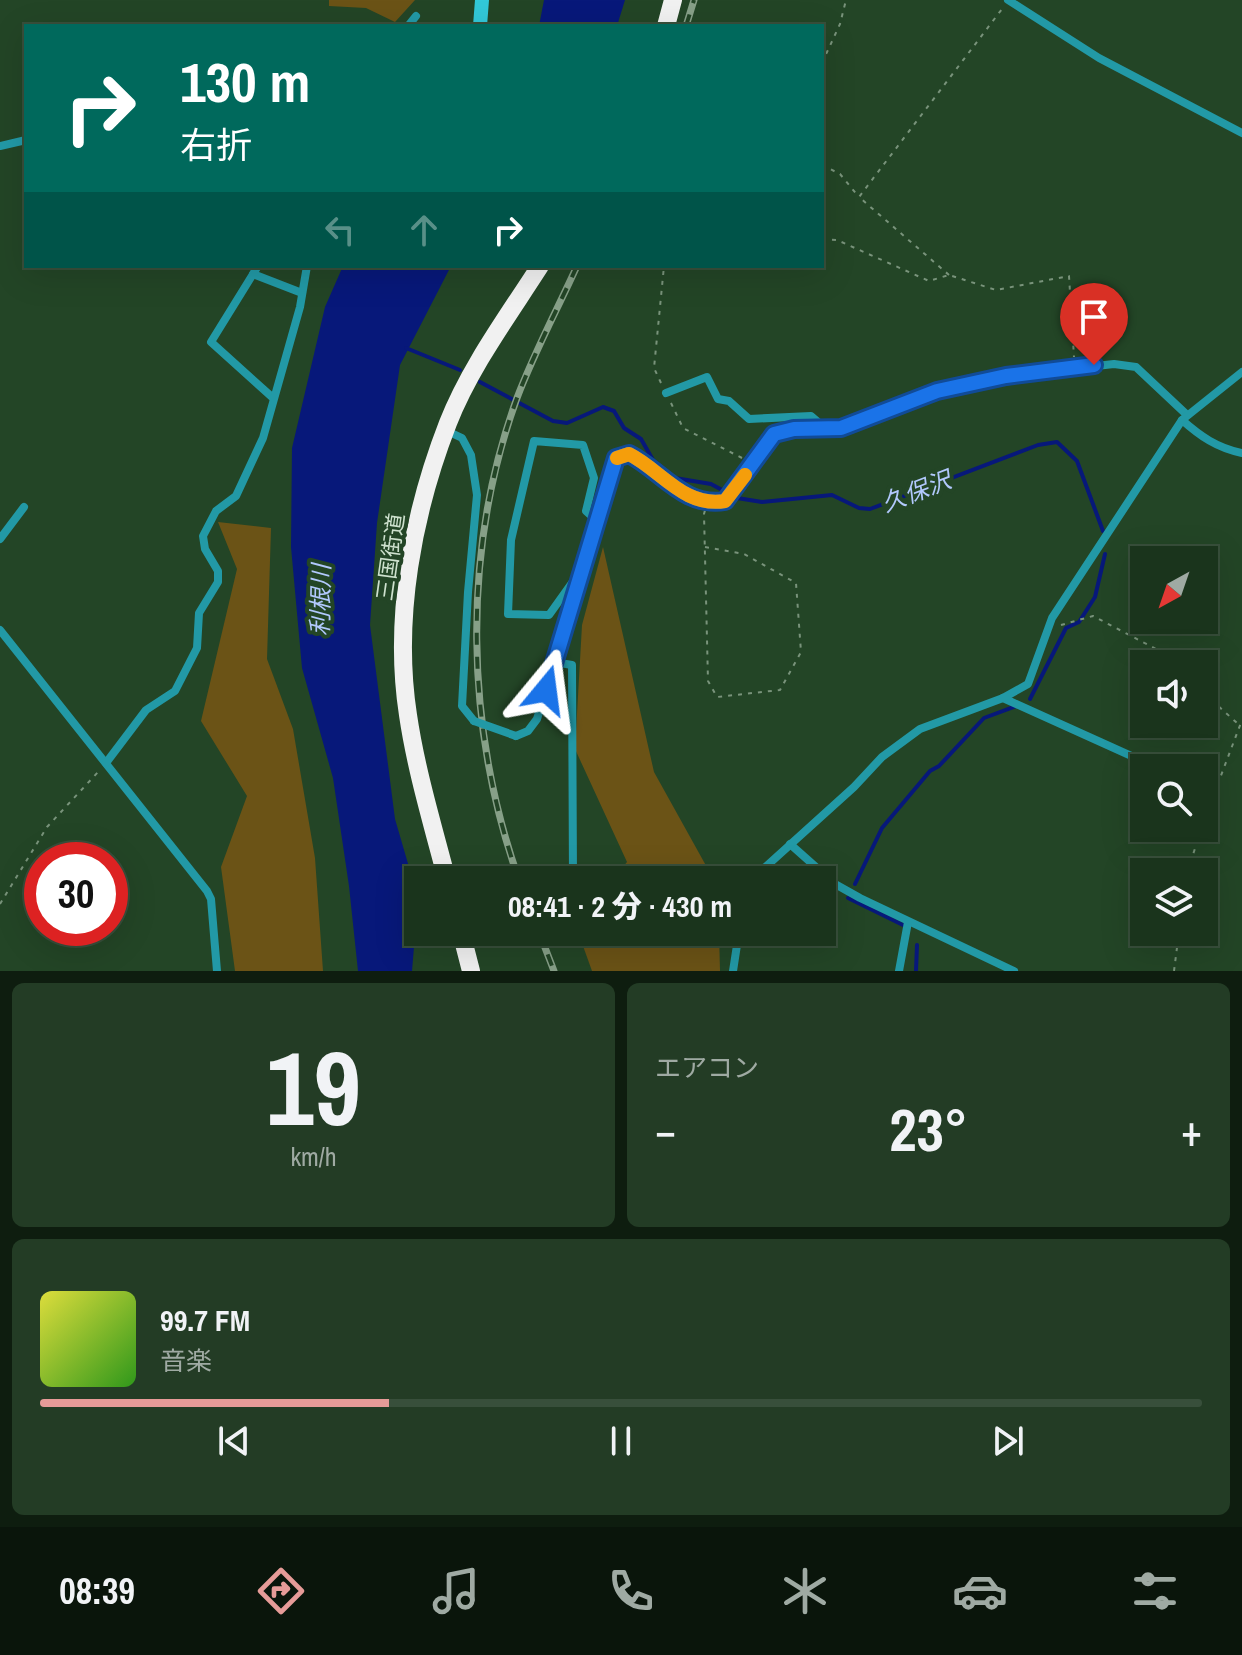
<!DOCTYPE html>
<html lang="ja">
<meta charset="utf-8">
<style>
body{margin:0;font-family:"Archivo Narrow","Noto Sans JP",sans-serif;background:#233c25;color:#f1f3f6;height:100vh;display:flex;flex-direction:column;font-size:30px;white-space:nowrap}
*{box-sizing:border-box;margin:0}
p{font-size:26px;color:#9faaa3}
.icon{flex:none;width:44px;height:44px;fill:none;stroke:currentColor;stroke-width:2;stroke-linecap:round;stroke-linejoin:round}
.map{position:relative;height:971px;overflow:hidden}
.side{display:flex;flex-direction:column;gap:12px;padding:12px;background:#0e1d0f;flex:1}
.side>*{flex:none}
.guide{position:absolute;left:24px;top:24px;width:800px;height:244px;border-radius:0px;box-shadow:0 8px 32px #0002,0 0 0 2px #384f3b;background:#00695c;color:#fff;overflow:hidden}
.needle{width:52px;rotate:220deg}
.tools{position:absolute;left:1130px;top:546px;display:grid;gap:16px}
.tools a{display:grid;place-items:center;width:88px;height:88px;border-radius:0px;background:#1a341c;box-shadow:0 8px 32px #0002,0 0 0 2px #384f3b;font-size:40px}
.speed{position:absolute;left:24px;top:842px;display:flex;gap:16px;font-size:40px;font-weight:700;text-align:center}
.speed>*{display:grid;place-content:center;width:104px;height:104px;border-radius:50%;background:#1a341c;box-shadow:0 8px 32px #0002,0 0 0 2px #384f3b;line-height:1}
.speed .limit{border:12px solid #d22;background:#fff;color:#111}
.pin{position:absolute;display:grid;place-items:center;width:68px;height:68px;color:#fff;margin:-82px -34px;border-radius:50% 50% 50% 0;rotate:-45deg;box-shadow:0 0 8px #0007}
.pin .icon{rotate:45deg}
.me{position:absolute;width:88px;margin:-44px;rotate:16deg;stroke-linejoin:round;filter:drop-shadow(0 0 6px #0008)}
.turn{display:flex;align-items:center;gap:28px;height:168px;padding:0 24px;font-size:36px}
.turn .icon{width:104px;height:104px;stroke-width:2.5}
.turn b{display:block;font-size:56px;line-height:68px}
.lanes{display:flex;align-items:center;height:76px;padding:0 24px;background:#0003;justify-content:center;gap:40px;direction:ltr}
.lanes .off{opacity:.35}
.big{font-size:60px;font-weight:800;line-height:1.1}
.side .widget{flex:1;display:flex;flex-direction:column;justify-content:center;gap:12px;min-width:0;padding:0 28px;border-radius:12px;background:#233c25}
.side .dial{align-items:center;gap:0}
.dial b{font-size:104px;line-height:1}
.song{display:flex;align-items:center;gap:24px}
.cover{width:96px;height:96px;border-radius:12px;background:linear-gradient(135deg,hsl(60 70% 55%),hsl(110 70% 35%))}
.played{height:8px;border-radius:4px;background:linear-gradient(90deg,#e69b98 30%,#384f3b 30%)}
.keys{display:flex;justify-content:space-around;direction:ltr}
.heat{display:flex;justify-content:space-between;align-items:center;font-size:44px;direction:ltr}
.side .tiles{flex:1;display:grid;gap:12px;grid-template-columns:1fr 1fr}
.widget:last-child{grid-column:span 2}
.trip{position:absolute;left:404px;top:866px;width:432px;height:80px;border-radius:0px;background:#1a341c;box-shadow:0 8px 32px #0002,0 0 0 2px #384f3b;font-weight:800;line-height:80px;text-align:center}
.menu{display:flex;height:128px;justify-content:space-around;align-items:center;background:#0a150b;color:#9faaa3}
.menu .icon{width:56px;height:56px}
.menu .selected{color:#e69b98}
.menu b{font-size:36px;color:#f1f3f6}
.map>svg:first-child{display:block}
.green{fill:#6b5316}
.water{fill:#07187a}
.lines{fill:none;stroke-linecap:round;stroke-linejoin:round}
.stream{stroke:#07187a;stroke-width:4}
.path{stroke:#79937b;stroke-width:2;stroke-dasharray:4 6;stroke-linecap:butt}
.street{stroke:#2299a6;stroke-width:8}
.secondary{stroke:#32c8d8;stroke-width:14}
.highway{stroke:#f1f1f1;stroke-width:18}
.rail-casing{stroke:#87a088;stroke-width:7}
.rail{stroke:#234526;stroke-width:4;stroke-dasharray:12;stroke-linecap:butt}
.street-bridge{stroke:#2299a6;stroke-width:8}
.route-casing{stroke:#114b97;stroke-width:20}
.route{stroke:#1a73e8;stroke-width:14}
.slow{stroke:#f59e0b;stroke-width:14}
.labels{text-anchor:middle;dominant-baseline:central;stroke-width:8;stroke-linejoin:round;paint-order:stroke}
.street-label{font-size:22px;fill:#cee1ce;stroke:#234526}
.water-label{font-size:24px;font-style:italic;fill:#b2c9fd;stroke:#234526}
</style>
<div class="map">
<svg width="1242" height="971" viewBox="0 0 1242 971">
<rect width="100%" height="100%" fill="#234526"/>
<g class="green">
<polygon points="329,0 415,0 395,22 366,8 329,6"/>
<polygon points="218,522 271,528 267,659 293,729 315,858 323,971 235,971 221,867 247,796 201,721 237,569"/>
<polygon points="603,547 654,772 714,880 612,880 627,862 575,749 582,625"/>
<polygon points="578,932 719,932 720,971 592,971"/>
</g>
<g class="water">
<polygon points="544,0 625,0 617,26 539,26"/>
<polygon points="343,266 451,266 400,365 377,523 370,625 395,819 418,898 412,971 358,971 349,886 333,778 302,668 291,547 292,448 325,307"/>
</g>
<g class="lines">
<g class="stream">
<polyline points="406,348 460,370"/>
<polyline points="480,382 553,421 567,423 603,407 614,411 624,428 641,439 653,460 675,478 711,484 737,498 762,502 832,495 859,508 870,509 1038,445 1057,442 1077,461 1103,531"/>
<polyline points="1030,699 1066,628 1079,622 1095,597 1105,554"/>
<polyline points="855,884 882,828 930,771 939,766 984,718 1019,705"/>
<polyline points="848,898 903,925"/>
<polyline points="916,971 917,945"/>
</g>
<g class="path">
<polyline points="822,63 840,24 846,0"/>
<polyline points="822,165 840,174 858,196"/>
<polyline points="822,239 837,240 929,281 949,275 996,290 1069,276 1074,357"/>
<polyline points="949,275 859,197 1002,9"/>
<polyline points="661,383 654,368 664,266"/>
<polyline points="671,403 683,428 742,458"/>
<polyline points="705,547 744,554 796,583 801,652 780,690 717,697 708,681 704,514 705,510"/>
<polyline points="1061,625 1093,616 1158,650 1173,664"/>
<polyline points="1204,693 1237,723"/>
<polyline points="1214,794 1242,720"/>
<polyline points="1187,872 1202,828"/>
<polyline points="0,904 47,827 99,771"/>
<polyline points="1174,971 1179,932"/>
</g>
<g class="street">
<polyline points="1008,0 1099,58 1242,133"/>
<polyline points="408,26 416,16"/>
<polyline points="0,146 26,140"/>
<polyline points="258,266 211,342 272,397"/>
<polyline points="253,274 302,293"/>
<polyline points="666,393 707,377 718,399 729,401 749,419 811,416 825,428"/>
<path d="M1182 420C1200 436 1217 448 1242 453"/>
<polyline points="447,431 462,438 471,455 477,495 468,592 462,706 474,721"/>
<polyline points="0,539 24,507"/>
<polyline points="574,580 549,615 508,614 511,540 534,441 583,445 594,478 586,511 596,520"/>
<polyline points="0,630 207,891 211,899 217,971"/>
<polyline points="554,662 572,665 573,880"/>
<polyline points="1003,698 1158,768"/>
<path d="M516 736 528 731 537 719 616 458 629 454C661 470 684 508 725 501L774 434 794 429 841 428 937 391 1006 376 1114 364 1136 367 1186 414"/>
<polyline points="106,763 146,710 175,691 197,648 199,613 218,582 218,571 205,549 203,536 216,511 236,496 263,438 300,307 307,266"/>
<polyline points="1204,801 1210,805"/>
<polyline points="790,844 835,884 860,898 1014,971"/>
<polyline points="751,880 854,787 882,757 920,729 1003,698 1028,684 1052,618 1182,420 1242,372"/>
<polyline points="733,971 739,932"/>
<polyline points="899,971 908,922"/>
</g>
<polyline class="secondary" points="480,26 482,0"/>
<g class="highway">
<polyline points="666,26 673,0"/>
<path d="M447 880C433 826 416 770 408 715 393 618 413 513 448 423 470 367 508 316 540 266"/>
<polyline points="461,932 471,971"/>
</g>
<g class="rail-casing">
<g id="rail">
<polyline points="686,26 694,0"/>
<path d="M519 880C465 727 461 552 517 398 534 353 557 310 577 266"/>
<polyline points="539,932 554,971"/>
</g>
</g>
<use href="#rail" class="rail"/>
<polyline class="street-bridge" points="474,721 516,736"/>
</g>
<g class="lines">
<g class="route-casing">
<path id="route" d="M546 690 616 458 629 454C661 470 684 508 725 501L774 434 794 429 841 428 937 391 1006 376 1094 365"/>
</g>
<use href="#route" class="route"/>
<path class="slow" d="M617 458 629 454C661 470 684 508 725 501L745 475"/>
</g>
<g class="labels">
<g class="street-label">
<text transform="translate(390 557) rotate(-82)">三国街道</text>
</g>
<g class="water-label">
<text transform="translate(916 491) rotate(-21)">久保沢</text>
<text transform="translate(320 600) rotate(-89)">利根川</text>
</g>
</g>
</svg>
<div class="tools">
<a><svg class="needle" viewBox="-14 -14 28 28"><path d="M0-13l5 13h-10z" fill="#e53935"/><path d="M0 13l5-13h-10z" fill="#9faaa3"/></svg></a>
<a><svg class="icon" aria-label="sound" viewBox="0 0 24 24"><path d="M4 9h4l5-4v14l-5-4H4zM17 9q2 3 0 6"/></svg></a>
<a><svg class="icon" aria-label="search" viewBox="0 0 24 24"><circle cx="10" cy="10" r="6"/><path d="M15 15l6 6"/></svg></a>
<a><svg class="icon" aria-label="layers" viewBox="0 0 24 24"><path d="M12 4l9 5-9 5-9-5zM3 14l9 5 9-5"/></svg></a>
</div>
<div class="speed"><div class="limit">30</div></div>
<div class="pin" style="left:1094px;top:365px;background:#d93025"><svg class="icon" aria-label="arrive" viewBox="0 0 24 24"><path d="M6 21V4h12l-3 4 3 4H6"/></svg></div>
<svg class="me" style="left:546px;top:690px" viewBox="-20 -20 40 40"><path d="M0-17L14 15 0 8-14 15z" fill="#1a73e8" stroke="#fff" stroke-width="4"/></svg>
<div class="trip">08:41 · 2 分 · 430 m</div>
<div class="guide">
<div class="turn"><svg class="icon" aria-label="right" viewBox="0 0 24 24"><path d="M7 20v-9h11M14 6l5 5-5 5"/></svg><div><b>130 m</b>右折</div></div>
<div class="lanes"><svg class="icon off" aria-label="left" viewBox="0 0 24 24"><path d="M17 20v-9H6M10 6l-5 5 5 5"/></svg><svg class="icon off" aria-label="ahead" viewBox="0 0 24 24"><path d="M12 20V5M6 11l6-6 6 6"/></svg><svg class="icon" aria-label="right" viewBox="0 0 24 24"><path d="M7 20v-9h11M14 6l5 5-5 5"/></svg></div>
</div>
</div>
<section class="side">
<div class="tiles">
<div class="widget dial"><b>19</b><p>km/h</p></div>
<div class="widget"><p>エアコン</p>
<div class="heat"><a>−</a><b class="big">23°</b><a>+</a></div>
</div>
<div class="widget">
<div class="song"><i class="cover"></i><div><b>99.7 FM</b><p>音楽</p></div></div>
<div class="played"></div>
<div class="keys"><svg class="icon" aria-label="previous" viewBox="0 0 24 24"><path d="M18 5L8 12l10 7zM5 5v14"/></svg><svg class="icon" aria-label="pause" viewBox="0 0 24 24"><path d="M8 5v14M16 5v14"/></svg><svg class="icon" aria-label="next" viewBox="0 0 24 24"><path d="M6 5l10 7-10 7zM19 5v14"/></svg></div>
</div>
</div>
</section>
<nav class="menu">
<b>08:39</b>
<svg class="icon selected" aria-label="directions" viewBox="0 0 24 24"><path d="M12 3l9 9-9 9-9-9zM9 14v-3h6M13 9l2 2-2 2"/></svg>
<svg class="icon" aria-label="music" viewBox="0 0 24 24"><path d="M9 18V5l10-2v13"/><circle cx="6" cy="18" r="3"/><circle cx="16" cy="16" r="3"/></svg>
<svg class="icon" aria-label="phone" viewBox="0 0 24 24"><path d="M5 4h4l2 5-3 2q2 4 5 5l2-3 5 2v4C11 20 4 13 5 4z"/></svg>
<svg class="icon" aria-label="climate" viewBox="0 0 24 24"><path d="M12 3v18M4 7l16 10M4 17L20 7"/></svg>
<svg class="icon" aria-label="car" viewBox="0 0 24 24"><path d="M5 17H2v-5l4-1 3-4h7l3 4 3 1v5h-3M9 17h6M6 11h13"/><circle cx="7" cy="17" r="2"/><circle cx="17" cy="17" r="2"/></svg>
<svg class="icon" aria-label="filters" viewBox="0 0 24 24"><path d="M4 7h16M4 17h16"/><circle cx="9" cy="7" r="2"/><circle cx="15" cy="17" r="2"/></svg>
</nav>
